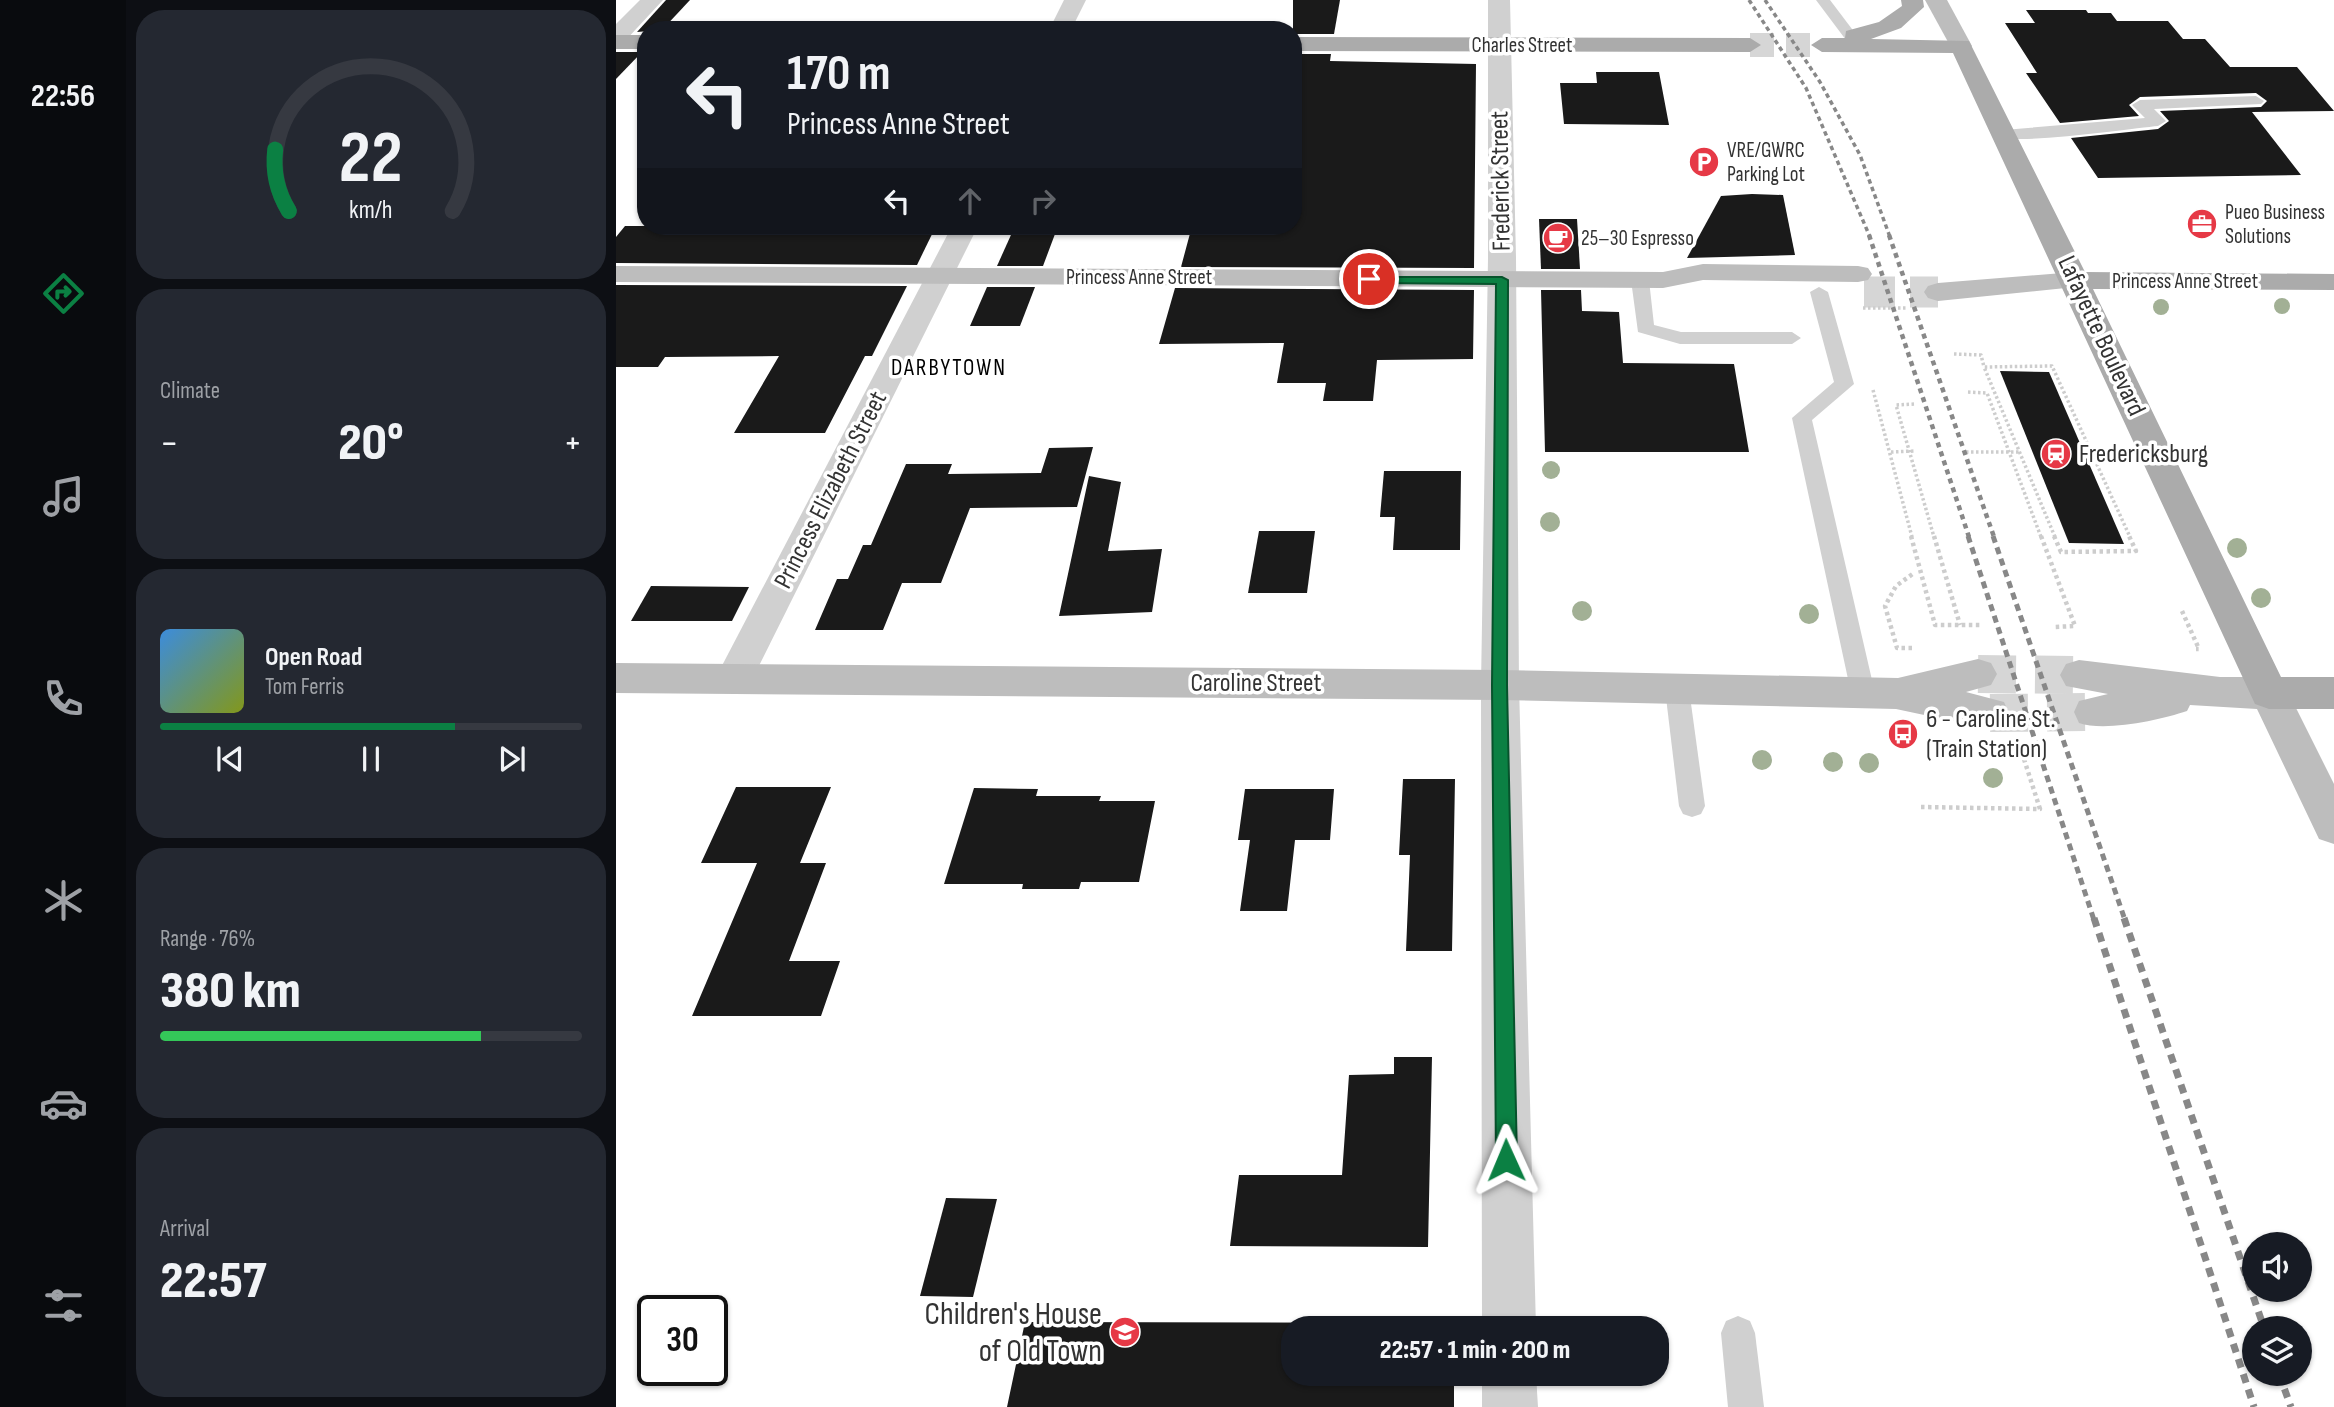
<!DOCTYPE html>
<meta charset="utf-8">
<style>
body{margin:0;font-family:"Sofia Sans Condensed",sans-serif;background:#242831;color:#f1f3f6;height:100vh;display:flex;flex-direction:column;font-size:26px;white-space:nowrap}
*{box-sizing:border-box;margin:0}
p{font-size:23px;color:#9ea1a6}
.icon{flex:none;width:38px;height:38px;fill:none;stroke:currentColor;stroke-width:2;stroke-linecap:round;stroke-linejoin:round}
.map{position:relative;flex:1;overflow:hidden}
.drawer{display:flex;flex-direction:column;gap:10px;padding:10px;background:#0d0f14;width:490px}
.drawer>*{flex:none}
.guide{position:absolute;left:21px;top:21px;width:665px;height:214px;border-radius:28px;box-shadow:0 2px 5px #0004;background:#171b24;color:#f1f3f6;overflow:hidden}
.controls{position:absolute;left:1626px;top:1232px;display:grid;gap:14px}
.controls a{display:grid;place-items:center;width:70px;height:70px;border-radius:50%;background:#171b24;box-shadow:0 2px 5px #0004;font-size:35px}
.speed{position:absolute;left:21px;top:1295px;display:flex;gap:14px;font-size:35px;font-weight:700;text-align:center}
.speed>*{display:grid;place-content:center;width:91px;height:91px;border-radius:50%;background:#171b24;box-shadow:0 2px 5px #0004;line-height:1}
.speed .limit{border:4px solid #111;border-radius:10px;background:#fff;color:#111}
.pin{position:absolute;display:grid;place-items:center;width:60px;height:60px;color:#fff;margin:-30px;border:4px solid #fff;border-radius:50%;box-shadow:0 2px 7px #0007}
.me{position:absolute;width:77px;margin:-38px;rotate:359deg;stroke-linejoin:round;filter:drop-shadow(0 0 5px #0008)}
.turn{display:flex;align-items:center;gap:24px;height:147px;padding:0 35px;font-size:32px}
.turn .icon{width:91px;height:91px;stroke-width:2.5}
.turn b{display:block;font-size:49px;line-height:60px}
.lanes{display:flex;align-items:center;height:66px;padding:0 35px;background:#0003;justify-content:center;gap:35px;direction:ltr}
.lanes .off{opacity:.35}
.big{font-size:52px;font-weight:800;line-height:1.1}
.drawer .widget{flex:1;display:flex;flex-direction:column;justify-content:center;gap:10px;min-width:0;padding:0 24px;border-radius:28px;background:#242831}
.drawer .dial{align-items:center;gap:0}
.dial svg{height:182px;overflow:visible;fill:none;stroke:#363941;stroke-width:7;stroke-linecap:round;text-anchor:middle}
.dial text{fill:#f1f3f6;stroke:none}
.song{display:flex;align-items:center;gap:21px}
.cover{width:84px;height:84px;border-radius:10px;background:linear-gradient(135deg,hsl(210 70% 55%),hsl(70 70% 35%))}
.played{height:7px;border-radius:4px;background:linear-gradient(90deg,#0b8043 70%,#363941 70%)}
.keys{display:flex;justify-content:space-around;direction:ltr}
.heat{display:flex;justify-content:space-between;align-items:center;font-size:38px;direction:ltr}
.charge{height:10px;border-radius:5px;background:linear-gradient(90deg,#34c759 76%,#363941 0)}
.trip{position:absolute;left:665px;top:1316px;width:388px;height:70px;border-radius:28px;background:#171b24;box-shadow:0 2px 5px #0004;font-weight:800;line-height:70px;text-align:center}
main{display:flex;flex:1;min-height:0}
.tab-bar{display:flex;flex-direction:column;width:126px;justify-content:space-around;align-items:center;background:#090b0e;color:#9ea1a6}
.tab-bar .icon{width:49px;height:49px}
.tab-bar .selected{color:#0b8043}
.tab-bar b{font-size:32px;color:#f1f3f6}
.map>svg:first-child{display:block}
.building{fill:#1a1a1a}
.lines{fill:none;stroke-linecap:round;stroke-linejoin:round}
.secondary-tunnel-far1{stroke:#d6d6d6;stroke-width:31;stroke-dasharray:31 15;stroke-linecap:butt}
.secondary-tunnel{stroke:#d6d6d6;stroke-width:38;stroke-dasharray:38 19;stroke-linecap:butt}
.primary-tunnel{stroke:#d6d6d6;stroke-width:24;stroke-dasharray:24 12;stroke-linecap:butt}
.path-far1{stroke:#cdcdcd;stroke-width:3.5;stroke-dasharray:2.5 2.5;stroke-linecap:butt}
.path{stroke:#cdcdcd;stroke-width:4.5;stroke-dasharray:3.5 3.5;stroke-linecap:butt}
.lane{fill:#d0d0d0;fill-rule:evenodd}
.street{fill:#d0d0d0;fill-rule:evenodd}
.secondary{fill:#bdbdbd;fill-rule:evenodd}
.primary{fill:#ababab;fill-rule:evenodd}
.rail-far3{stroke:#888;stroke-width:3.5;stroke-dasharray:4.5 3.5;stroke-linecap:butt}
.rail-far2{stroke:#888;stroke-width:4.5;stroke-dasharray:5 4.5;stroke-linecap:butt}
.rail-far1{stroke:#888;stroke-width:5;stroke-dasharray:7 5;stroke-linecap:butt}
.rail{stroke:#888;stroke-width:7;stroke-dasharray:9 7;stroke-linecap:butt}
.tree{fill:#a2b095}
.route{fill:#0b8043;stroke:#07532c;stroke-width:2}
.labels{text-anchor:middle;dominant-baseline:central;stroke-width:7;stroke-linejoin:round;paint-order:stroke}
.far-street-label{font-size:21px;fill:#333;stroke:#fff}
.far-poi-label{font-size:21px;fill:#333;stroke:#fff;text-anchor:start}
.far-neighbourhood-label{font-size:23px;letter-spacing:2px;fill:#000;stroke:#fff}
.street-label{font-size:26px;fill:#333;stroke:#fff}
.poi-label{font-size:26px;fill:#333;stroke:#fff;text-anchor:start}
.near-poi-label{font-size:32px;fill:#333;stroke:#fff;text-anchor:end}
</style>
<main>
<nav class="tab-bar">
<b>22:56</b>
<svg class="icon selected" aria-label="directions" viewBox="0 0 24 24"><path d="M12 3l9 9-9 9-9-9zM9 14v-3h6M13 9l2 2-2 2"/></svg>
<svg class="icon" aria-label="music" viewBox="0 0 24 24"><path d="M9 18V5l10-2v13"/><circle cx="6" cy="18" r="3"/><circle cx="16" cy="16" r="3"/></svg>
<svg class="icon" aria-label="phone" viewBox="0 0 24 24"><path d="M5 4h4l2 5-3 2q2 4 5 5l2-3 5 2v4C11 20 4 13 5 4z"/></svg>
<svg class="icon" aria-label="climate" viewBox="0 0 24 24"><path d="M12 3v18M4 7l16 10M4 17L20 7"/></svg>
<svg class="icon" aria-label="car" viewBox="0 0 24 24"><path d="M5 17H2v-5l4-1 3-4h7l3 4 3 1v5h-3M9 17h6M6 11h13"/><circle cx="7" cy="17" r="2"/><circle cx="17" cy="17" r="2"/></svg>
<svg class="icon" aria-label="filters" viewBox="0 0 24 24"><path d="M4 7h16M4 17h16"/><circle cx="9" cy="7" r="2"/><circle cx="15" cy="17" r="2"/></svg>
</nav>
<section class="drawer">
<div class="widget dial"><svg viewBox="0 0 100 80">
<path d="M14 69A42 42 0 1 1 86 69"/>
<path d="M14 69A42 42 0 0 1 8 42" stroke="#0b8043"/>
<text x="50" y="56" font-size="32" font-weight="700">22</text>
<text x="50" y="72" font-size="11">km/h</text>
</svg></div>
<div class="widget"><p>Climate</p>
<div class="heat"><a>−</a><b class="big">20°</b><a>+</a></div>
</div>
<div class="widget">
<div class="song"><i class="cover"></i><div><b>Open Road</b><p>Tom Ferris</p></div></div>
<div class="played"></div>
<div class="keys"><svg class="icon" aria-label="previous" viewBox="0 0 24 24"><path d="M18 5L8 12l10 7zM5 5v14"/></svg><svg class="icon" aria-label="pause" viewBox="0 0 24 24"><path d="M8 5v14M16 5v14"/></svg><svg class="icon" aria-label="next" viewBox="0 0 24 24"><path d="M6 5l10 7-10 7zM19 5v14"/></svg></div>
</div>
<div class="widget"><p>Range · 76%</p><b class="big">380 km</b><div class="charge"></div></div>
<div class="widget"><p>Arrival</p><b class="big">22:57</b></div>
</section>
<div class="map">
<svg width="1718" height="1407" viewBox="0 0 1718 1407">
<rect width="100%" height="100%" fill="#fff"/>
<g class="building">
<polygon points="50,0 74,0 46,30 21,32"/>
<polygon points="677,0 724,0 718,34 677,34"/>
<polygon points="1410,10 1470,10 1472,13 1495,13 1501,21 1552,21 1567,39 1589,39 1614,67 1681,67 1718,111 1636,112 1685,175 1482,178 1455,138 1542,129 1553,121 1544,111 1645,107 1651,101 1640,93 1524,97 1513,105 1523,116 1444,123 1410,73 1421,73 1389,23 1419,23"/>
<polygon points="0,52 26,52 0,79"/>
<polygon points="677,54 715,54 714,61 860,64 858,268 565,267 576,226 677,226"/>
<polygon points="980,72 1043,72 1053,125 948,124 944,83 981,83"/>
<polygon points="1136,194 1167,195 1179,255 1071,258 1105,196"/>
<polygon points="923,219 961,219 964,269 925,269"/>
<polygon points="9,226 320,226 301,265 0,263 0,237"/>
<polygon points="399,226 442,226 427,266 381,266"/>
<polygon points="0,285 291,286 256,356 249,356 209,433 118,433 163,356 49,357 42,367 0,367"/>
<polygon points="371,287 419,287 404,326 354,326"/>
<polygon points="559,288 858,290 857,359 761,360 757,401 707,401 710,383 661,383 668,343 543,344"/>
<polygon points="925,290 965,290 966,311 1003,312 1007,363 1118,364 1133,452 929,452"/>
<polygon points="1384,371 1433,372 1508,544 1453,543"/>
<polygon points="477,447 461,507 354,508 325,583 286,583 267,630 199,630 221,579 232,579 247,545 255,545 290,464 336,464 332,474 425,473 433,448"/>
<polygon points="768,471 845,471 844,550 777,550 779,517 764,517"/>
<polygon points="473,476 505,482 492,551 546,549 536,612 443,616"/>
<polygon points="643,531 699,531 691,593 632,593"/>
<polygon points="35,586 133,587 116,621 15,621"/>
<polygon points="787,779 839,779 836,951 790,951 794,855 783,855"/>
<polygon points="120,787 215,787 184,863 210,863 173,961 224,961 205,1016 76,1016 141,863 85,863"/>
<polygon points="358,788 422,789 420,796 485,796 483,801 539,801 523,882 465,882 463,889 406,889 407,884 328,884"/>
<polygon points="629,789 718,789 714,840 679,840 671,911 624,911 634,840 622,840"/>
<polygon points="778,1057 816,1057 812,1247 614,1246 623,1175 726,1175 733,1075 778,1074"/>
<polygon points="330,1198 381,1199 357,1297 304,1296"/>
<polygon points="409,1322 838,1323 838,1328 677,1328 677,1374 838,1374 838,1407 391,1407"/>
</g>
<g class="lines">
<polyline class="secondary-tunnel-far1" points="1248,292 1322,292"/>
<g class="secondary-tunnel">
<polyline points="1362,674 1463,675"/>
<polyline points="1374,713 1477,712"/>
</g>
<polyline class="primary-tunnel" points="1134,45 1206,45"/>
<g class="path-far1">
<polyline points="1247,308 1290,308"/>
<polyline points="1338,354 1365,355 1368,367"/>
<polyline points="1257,390 1296,537"/>
<polyline points="1352,392 1371,393 1425,537"/>
<polyline points="1298,404 1280,405 1318,537"/>
<polyline points="1275,452 1298,451"/>
<polyline points="1350,452 1403,452"/>
<polyline points="1475,452 1495,452"/>
<polyline points="1439,537 1368,367 1436,366 1514,537"/>
</g>
<g class="path">
<polyline points="1295,536 1319,625 1366,625"/>
<polyline points="1318,536 1344,625"/>
<polyline points="1425,536 1459,626 1438,627"/>
<polyline points="1438,536 1445,552 1520,551 1513,536"/>
<polyline points="1566,611 1583,649 1580,649"/>
<polyline points="1296,648 1281,648 1269,606 1280,586 1298,573"/>
<polyline points="1305,807 1424,809 1407,756"/>
</g>
<g class="lane">
<polygon points="1200,0 1214,0 1242,37 1240,40 1230,40"/>
<path d="M1640 96 1648 101 1645 104 1538 109 1550 121 1542 126C1518 128 1392 147 1380 135L1388 130 1529 118 1516 105 1524 100Z"/>
<polygon points="1024,275 1033,280 1038,325 1065,332 1176,332 1185,338 1176,344 1064,344 1022,332 1015,280"/>
<polygon points="1203,287 1212,292 1238,384 1196,420 1259,693 1256,700 1247,703 1238,700 1235,693 1176,418 1218,382 1194,292"/>
<polygon points="1061,679 1070,682 1073,689 1089,806 1085,814 1076,817 1067,814 1063,806 1049,689 1052,682"/>
<polygon points="1122,1316 1134,1321 1139,1333 1148,1407 1112,1407 1105,1333 1110,1321"/>
</g>
<g class="street">
<polygon points="24,0 47,0 8,42 0,44 0,24"/>
<polygon points="448,0 470,0 455,30 433,30"/>
<polygon points="872,0 894,0 900,258 903,685 920,1328 866,1328 865,685 872,258"/>
<polygon points="336,226 362,226 131,690 118,694 105,690 99,679"/>
<polygon points="866,1374 920,1374 922,1407 866,1407"/>
</g>
<g class="secondary">
<polygon points="1309,0 1331,0 1356,46 1353,51 1337,51"/>
<polygon points="1087,264 1242,266 1252,268 1256,274 1252,280 1242,282 1087,280 1047,288 0,282 0,266 1047,272"/>
<polygon points="1459,272 1469,274 1473,280 1469,286 1322,301 1312,298 1308,292 1312,286 1322,283"/>
<polygon points="1362,659 1375,663 1381,674 1375,685 1350,692 1388,702 1393,713 1388,724 1374,729 1280,709 884,700 0,693 0,663 884,670 1282,678"/>
<path d="M1463 660 1604 677H1653L1667 682 1718 784V844L1703 839 1641 709 1574 705 1571 711C1544 720 1489 732 1463 723L1458 712 1463 701 1492 694 1450 686 1444 675 1450 664Z"/>
</g>
<g class="primary">
<polygon points="1285,0 1307,0 1308,7 1285,28 1255,39 1353,41 1469,272 1718,274 1718,290 1477,289 1665,677 1718,677 1718,709 1653,709 1639,704 1337,53 1206,52 1195,45 1206,38 1229,38 1230,31 1263,22 1286,6"/>
<rect x="0" y="35" width="30" height="14"/>
<polygon points="677,37 1134,38 1145,45 1134,52 677,51"/>
</g>
<g class="rail-far3">
<polyline points="1133,0 1190,88 1254,237"/>
<polyline points="1149,0 1204,82 1244,155 1274,237"/>
</g>
<g class="rail-far2">
<polyline points="1253,235 1353,537"/>
<polyline points="1273,235 1378,537"/>
</g>
<g class="rail-far1">
<polyline points="1352,536 1478,920"/>
<polyline points="1377,536 1509,920"/>
</g>
<g class="rail">
<polyline points="1478,918 1638,1407"/>
<polyline points="1508,918 1648,1328"/>
<polyline points="1663,1374 1675,1407"/>
</g>
</g>
<g class="tree">
<circle cx="1666" cy="306" r="8"/>
<circle cx="1545" cy="307" r="8"/>
<circle cx="935" cy="470" r="9"/>
<circle cx="934" cy="522" r="10"/>
<circle cx="1621" cy="548" r="10"/>
<circle cx="1645" cy="598" r="10"/>
<circle cx="966" cy="611" r="10"/>
<circle cx="1193" cy="614" r="10"/>
<circle cx="1146" cy="760" r="10"/>
<circle cx="1217" cy="762" r="10"/>
<circle cx="1253" cy="763" r="10"/>
<circle cx="1377" cy="778" r="10"/>
</g>
<polygon class="route" points="749,277 886,277 892,280 891,685 901,1160 897,1168 890,1171 883,1168 880,1160 876,685 880,284 753,283 747,279"/>
<defs>
<g id="parking-disc" transform="scale(1.575)"><circle r="9.5" fill="#e63946" stroke="#fff"/><path d="M-3.5-5.5H1a3.5 3.5 0 0 1 0 7H-1V5.5H-3.5ZM-1-3.4V-.6H.8a1.4 1.4 0 0 0 0-2.8Z" fill="#fff"/></g>
<g id="office-disc" transform="scale(1.575)"><circle r="9.5" fill="#e63946" stroke="#fff"/><path d="M-6-3h4V-5.5h4V-3h4V5H-6ZM-1-4.5V-3h2v-1.5ZM-6 0V1H6V0Z" fill="#fff"/></g>
<g id="cafe-disc" transform="scale(1.575)"><circle r="9.5" fill="#e63946" stroke="#fff"/><path d="M-5.5-4.5H6V0H3Q3 3.5 0 3.5H-2.5Q-5.5 3.5-5.5 0ZM3-3.2v2h1.7v-2ZM-6 4.5H4V6H-6Z" fill="#fff"/></g>
<g id="station-disc" transform="scale(1.575)"><circle r="9.5" fill="#e63946" stroke="#fff"/><path d="M-3-6H3Q5-6 5-4V2Q5 4 3 4L4.5 6H3L1.5 4h-3L-3 6H-4.5L-3 4Q-5 4-5 2V-4Q-5-6-3-6ZM-3.5-4v3h7v-3ZM-3.5 1v1.5H-2V1ZM2 1v1.5H3.5V1Z" fill="#fff"/></g>
<g id="bus-disc" transform="scale(1.575)"><circle r="9.5" fill="#e63946" stroke="#fff"/><path d="M-5-6H5V4H4V6H2V4H-2V6H-4V4H-5ZM-3.5-4V0h7V-4ZM-3.5 1.2v1.5H-2V1.2ZM2 1.2v1.5H3.5V1.2Z" fill="#fff"/></g>
<g id="school-disc" transform="scale(1.575)"><circle r="9.5" fill="#e63946" stroke="#fff"/><path d="M0-5L7-2L0 1L-7-2ZM-4 1L0 2.5L4 1V4Q0 6-4 4Z" fill="#fff"/></g>
</defs>
<g fill-rule="evenodd">
<use href="#parking-disc" x="1088" y="162"/>
<use href="#office-disc" x="1586" y="224"/>
<use href="#cafe-disc" x="942" y="238"/>
<use href="#station-disc" x="1440" y="454"/>
<use href="#bus-disc" x="1287" y="734"/>
<use href="#school-disc" x="509" y="1332"/>
</g>
<g class="labels">
<g class="far-street-label">
<text x="906" y="45">Charles Street</text>
<text x="523" y="277">Princess Anne Street</text>
<text x="1569" y="281">Princess Anne Street</text>
</g>
<g class="far-poi-label">
<text x="1111" y="150">VRE/GWRC<tspan x="1111" dy="24">Parking Lot</tspan></text>
<text x="1609" y="212">Pueo Business<tspan x="1609" dy="24">Solutions</tspan></text>
<text x="965" y="238">25–30 Espresso</text>
</g>
<g class="far-neighbourhood-label">
<text x="333" y="368">DARBYTOWN</text>
</g>
<g class="street-label">
<text transform="translate(885 181) rotate(-91)">Frederick Street</text>
<text transform="translate(1485 336) rotate(65)">Lafayette Boulevard</text>
<text transform="translate(215 490) rotate(-63)">Princess Elizabeth Street</text>
<text x="640" y="683">Caroline Street</text>
</g>
<g class="poi-label">
<text x="1463" y="454">Fredericksburg</text>
<text x="1310" y="719">6 - Caroline St.<tspan x="1310" dy="30">(Train Station)</tspan></text>
</g>
<g class="near-poi-label">
<text x="486" y="1314">Children's House<tspan x="486" dy="37">of Old Town</tspan></text>
</g>
</g>
</svg>
<div class="controls">
<a><svg class="icon" aria-label="sound" viewBox="0 0 24 24"><path d="M4 9h4l5-4v14l-5-4H4zM17 9q2 3 0 6"/></svg></a>
<a><svg class="icon" aria-label="layers" viewBox="0 0 24 24"><path d="M12 4l9 5-9 5-9-5zM3 14l9 5 9-5"/></svg></a>
</div>
<div class="speed"><div class="limit">30</div></div>
<div class="pin" style="left:753px;top:279px;background:#d93025"><svg class="icon" aria-label="arrive" viewBox="0 0 24 24"><path d="M6 21V4h12l-3 4 3 4H6"/></svg></div>
<svg class="me" style="left:890px;top:1160px" viewBox="-20 -20 40 40"><path d="M0-17L14 15 0 8-14 15z" fill="#0b8043" stroke="#fff" stroke-width="4"/></svg>
<div class="trip">22:57 · 1 min · 200 m</div>
<div class="guide">
<div class="turn"><svg class="icon" aria-label="left" viewBox="0 0 24 24"><path d="M17 20v-9H6M10 6l-5 5 5 5"/></svg><div><b>170 m</b>Princess Anne Street</div></div>
<div class="lanes"><svg class="icon" aria-label="left" viewBox="0 0 24 24"><path d="M17 20v-9H6M10 6l-5 5 5 5"/></svg><svg class="icon off" aria-label="ahead" viewBox="0 0 24 24"><path d="M12 20V5M6 11l6-6 6 6"/></svg><svg class="icon off" aria-label="right" viewBox="0 0 24 24"><path d="M7 20v-9h11M14 6l5 5-5 5"/></svg></div>
</div>
</div>
</main>
